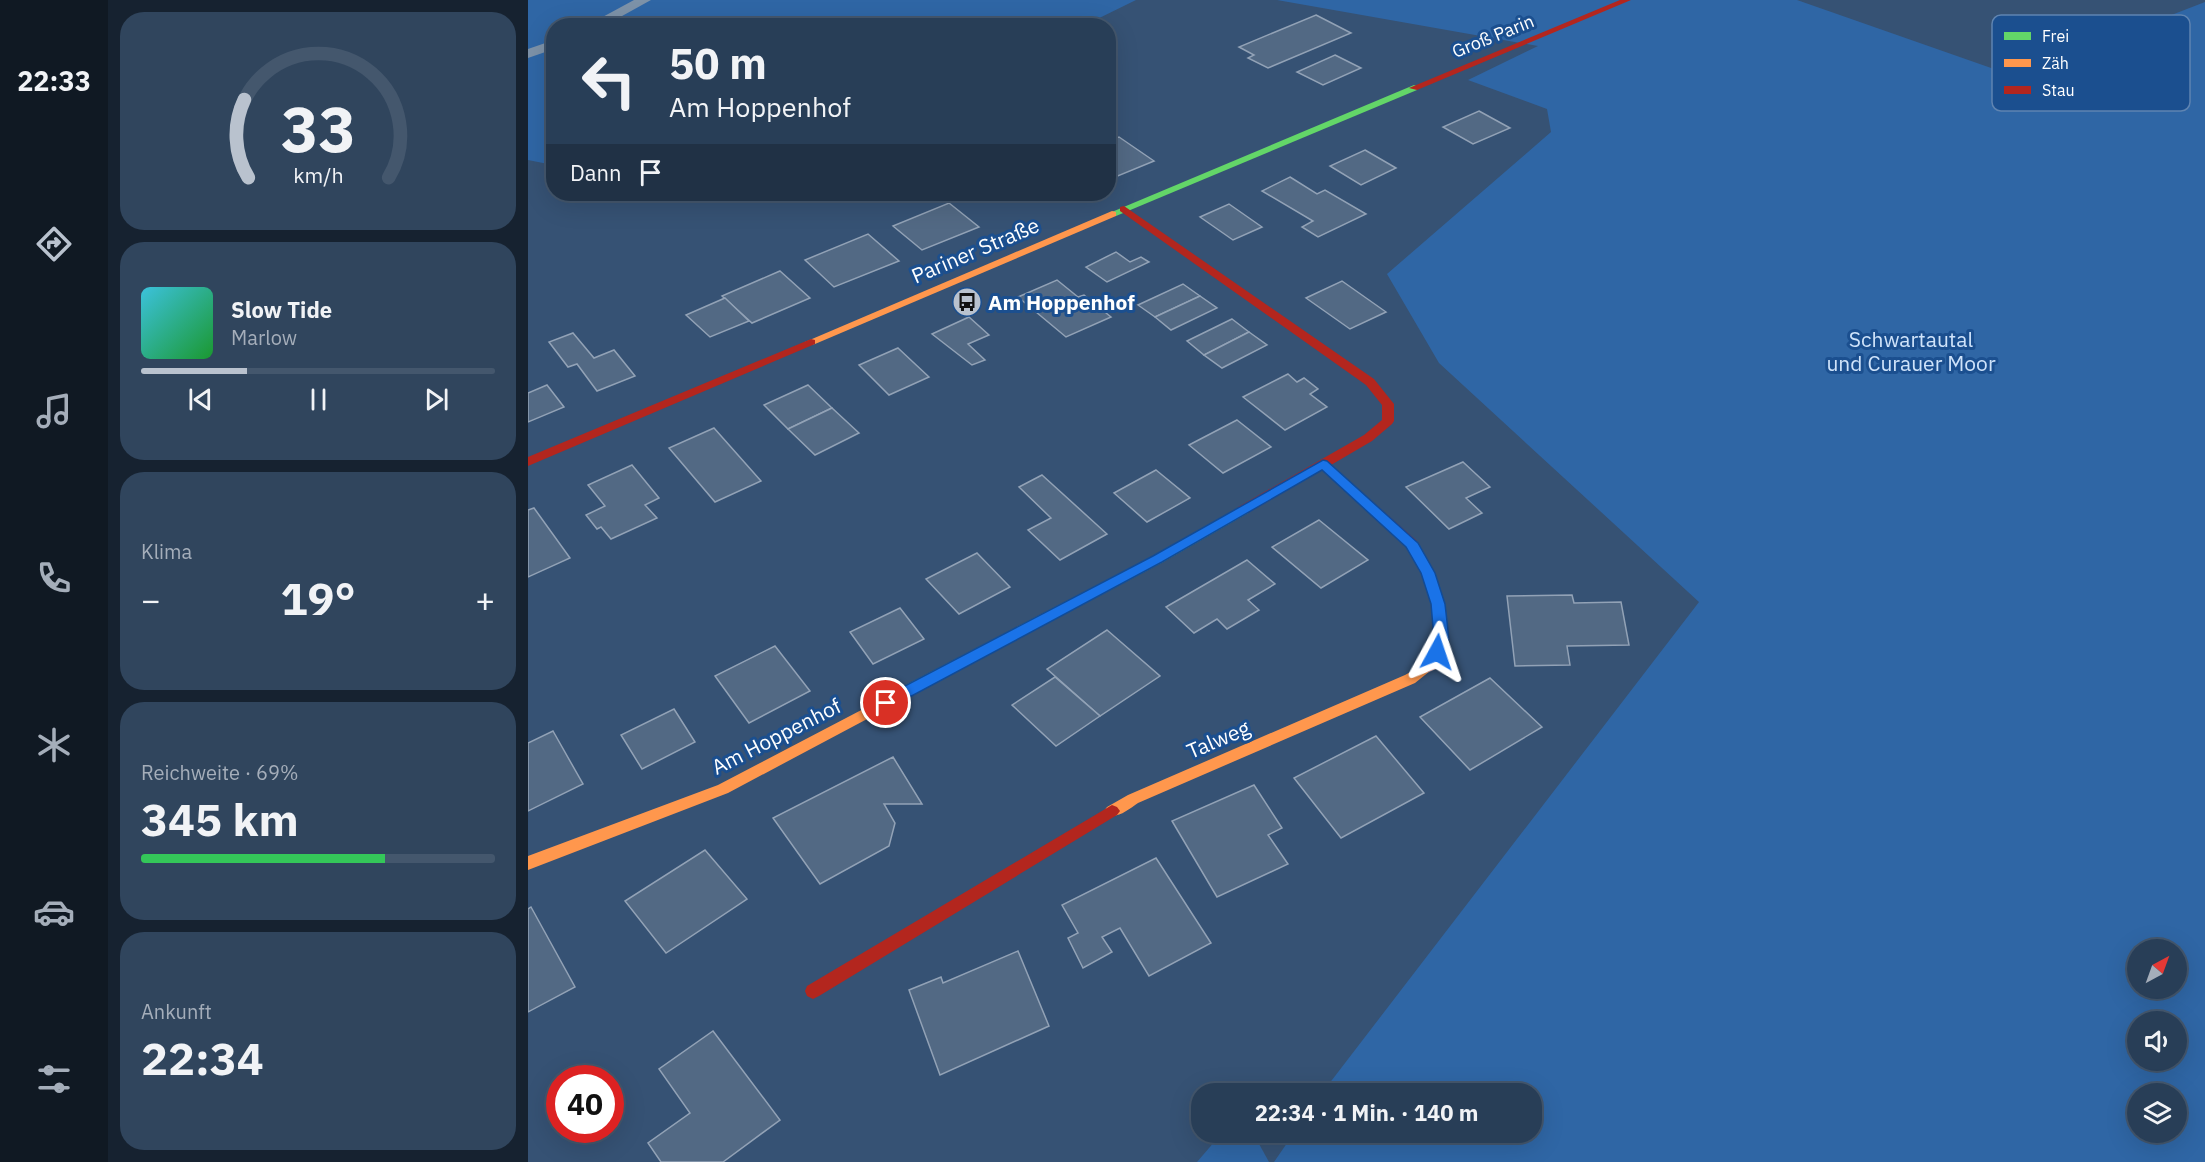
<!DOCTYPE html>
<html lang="de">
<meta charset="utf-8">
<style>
body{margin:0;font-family:"IBM Plex Sans",sans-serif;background:#30455d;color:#f1f3f6;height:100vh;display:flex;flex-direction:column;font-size:22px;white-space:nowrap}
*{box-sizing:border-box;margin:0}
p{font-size:20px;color:#a5aeba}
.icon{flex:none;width:33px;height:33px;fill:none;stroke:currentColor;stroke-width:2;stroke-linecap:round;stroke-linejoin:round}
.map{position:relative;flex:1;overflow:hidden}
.details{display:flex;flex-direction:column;gap:12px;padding:12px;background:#162230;width:420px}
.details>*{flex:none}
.guide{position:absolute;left:18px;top:18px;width:570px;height:183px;border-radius:24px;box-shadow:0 6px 24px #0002,0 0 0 2px #44576d;background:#283e57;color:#f1f3f6;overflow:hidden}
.needle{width:39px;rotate:41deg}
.buttons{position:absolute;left:1599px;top:939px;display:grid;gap:12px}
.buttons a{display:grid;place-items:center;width:60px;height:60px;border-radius:50%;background:#283e57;box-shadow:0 6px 24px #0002,0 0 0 2px #44576d;font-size:30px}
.speed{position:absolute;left:18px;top:1065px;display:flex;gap:12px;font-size:30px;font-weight:700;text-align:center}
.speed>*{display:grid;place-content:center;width:78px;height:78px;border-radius:50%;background:#283e57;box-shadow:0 6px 24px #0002,0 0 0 2px #44576d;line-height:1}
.speed .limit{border:9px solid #d22;background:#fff;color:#111}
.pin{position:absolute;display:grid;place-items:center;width:51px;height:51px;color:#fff;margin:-26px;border:3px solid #fff;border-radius:50%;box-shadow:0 2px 6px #0007}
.me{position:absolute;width:66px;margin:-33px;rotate:5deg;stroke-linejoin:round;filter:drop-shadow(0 0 4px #0008)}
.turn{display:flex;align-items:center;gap:21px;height:126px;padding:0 24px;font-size:27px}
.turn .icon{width:78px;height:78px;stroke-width:2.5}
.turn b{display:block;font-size:42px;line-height:51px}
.then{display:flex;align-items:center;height:57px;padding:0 24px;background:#0003;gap:12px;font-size:22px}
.big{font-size:45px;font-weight:800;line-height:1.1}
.details .tile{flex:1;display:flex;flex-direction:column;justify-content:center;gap:9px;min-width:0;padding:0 21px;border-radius:24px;background:#30455d}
.details .dial{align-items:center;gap:0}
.dial svg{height:156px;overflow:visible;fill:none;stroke:#44576d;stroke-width:7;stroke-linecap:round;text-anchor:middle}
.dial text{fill:#f1f3f6;stroke:none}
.song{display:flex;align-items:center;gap:18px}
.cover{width:72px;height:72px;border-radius:9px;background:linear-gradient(135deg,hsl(190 70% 55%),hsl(130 70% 35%))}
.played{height:6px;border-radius:3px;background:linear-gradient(90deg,#b9c2ce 30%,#44576d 30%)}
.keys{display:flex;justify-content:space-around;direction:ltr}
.heat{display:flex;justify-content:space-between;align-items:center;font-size:33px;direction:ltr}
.charge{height:9px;border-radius:4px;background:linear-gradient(90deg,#34c759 69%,#44576d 0)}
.trip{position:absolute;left:663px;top:1083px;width:351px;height:60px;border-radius:24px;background:#283e57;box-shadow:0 6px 24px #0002,0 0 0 2px #44576d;font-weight:800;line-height:60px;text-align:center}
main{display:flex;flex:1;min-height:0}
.tabs{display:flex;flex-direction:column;width:108px;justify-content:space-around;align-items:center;background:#101923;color:#a5aeba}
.tabs .icon{width:42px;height:42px}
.tabs .active{color:#b9c2ce}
.tabs b{font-size:27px;color:#f1f3f6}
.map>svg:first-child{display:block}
.green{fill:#2f66a5;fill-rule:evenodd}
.building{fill:#526984;stroke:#92a2b6;stroke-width:1.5}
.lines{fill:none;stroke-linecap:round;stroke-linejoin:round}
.lane{fill:#7d92a8;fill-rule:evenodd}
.fast{fill:#63d668;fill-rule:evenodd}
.slow{fill:#ff974d;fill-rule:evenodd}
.jam{fill:#b3261e;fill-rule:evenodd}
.route{fill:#1a73e8;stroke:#114b97;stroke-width:1.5}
.labels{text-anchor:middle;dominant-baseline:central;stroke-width:6;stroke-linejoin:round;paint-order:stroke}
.far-street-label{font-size:18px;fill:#fff;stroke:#1b4f8f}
.street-label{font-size:21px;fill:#fff;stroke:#1b4f8f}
.poi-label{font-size:21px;font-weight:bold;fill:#fff;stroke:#1b4f8f;text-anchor:start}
.park-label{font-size:21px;fill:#cfe3fa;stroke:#1b4f8f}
.key{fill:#1b4f8f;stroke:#5f84b1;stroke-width:1.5}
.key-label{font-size:16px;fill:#fff}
</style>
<main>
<nav class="tabs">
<b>22:33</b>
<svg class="icon active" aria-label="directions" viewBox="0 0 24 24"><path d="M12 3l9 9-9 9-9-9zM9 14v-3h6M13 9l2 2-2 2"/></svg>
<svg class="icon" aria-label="music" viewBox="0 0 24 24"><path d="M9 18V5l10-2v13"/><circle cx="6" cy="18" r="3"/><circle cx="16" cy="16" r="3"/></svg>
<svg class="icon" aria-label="phone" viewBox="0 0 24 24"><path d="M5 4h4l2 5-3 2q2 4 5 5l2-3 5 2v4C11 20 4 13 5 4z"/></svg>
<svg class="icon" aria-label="climate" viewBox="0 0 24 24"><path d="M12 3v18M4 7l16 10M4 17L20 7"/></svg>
<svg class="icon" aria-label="car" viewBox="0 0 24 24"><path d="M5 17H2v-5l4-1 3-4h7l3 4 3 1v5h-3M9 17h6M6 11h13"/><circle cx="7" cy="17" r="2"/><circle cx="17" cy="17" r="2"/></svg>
<svg class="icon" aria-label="filters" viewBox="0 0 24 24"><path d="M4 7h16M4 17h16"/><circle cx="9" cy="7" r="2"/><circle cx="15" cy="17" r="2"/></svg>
</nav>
<section class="details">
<div class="tile dial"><svg viewBox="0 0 100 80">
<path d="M14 69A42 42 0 1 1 86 69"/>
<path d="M14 69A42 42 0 0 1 12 29" stroke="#b9c2ce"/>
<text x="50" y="56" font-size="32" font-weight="700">33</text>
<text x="50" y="72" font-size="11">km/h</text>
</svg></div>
<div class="tile">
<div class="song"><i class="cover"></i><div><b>Slow Tide</b><p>Marlow</p></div></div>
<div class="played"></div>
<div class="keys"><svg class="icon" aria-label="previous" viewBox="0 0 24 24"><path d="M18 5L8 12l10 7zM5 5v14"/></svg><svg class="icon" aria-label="pause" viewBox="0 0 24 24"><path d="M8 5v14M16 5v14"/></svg><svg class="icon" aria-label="next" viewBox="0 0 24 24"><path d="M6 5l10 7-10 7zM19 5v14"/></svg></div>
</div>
<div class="tile"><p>Klima</p>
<div class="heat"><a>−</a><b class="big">19°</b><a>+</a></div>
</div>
<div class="tile"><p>Reichweite · 69%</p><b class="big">345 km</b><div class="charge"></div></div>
<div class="tile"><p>Ankunft</p><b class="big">22:34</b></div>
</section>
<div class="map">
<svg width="1677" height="1162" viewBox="0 0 1677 1162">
<rect width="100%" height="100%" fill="#365274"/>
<g class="green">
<polygon points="0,0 608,0 555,26 26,26 25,165 0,160"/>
<path d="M749 0H1269L1486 76 1677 2V1162H746L766 1133 1004 1132V1094L794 1093 1171 602 911 363 859 274 1023 132 1019 109 940 80 1010 46ZM1610 950H1648V988H1610ZM1610 1022H1648V1060H1610ZM1610 1094H1648V1132H1610Z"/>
<polygon points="694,1133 725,1133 741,1162 669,1162"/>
</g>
<g class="building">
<polygon points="788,15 823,33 740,68 720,58 726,55 711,47"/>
<polygon points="807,55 833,68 795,85 769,72"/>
<polygon points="951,111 982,128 945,144 915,127"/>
<polygon points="591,137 626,161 580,180 580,141"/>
<polygon points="837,150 868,168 833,185 802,166"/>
<polygon points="762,177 789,194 797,190 838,214 790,237 774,227 785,221 734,191"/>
<polygon points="421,203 451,227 394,250 365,226"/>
<polygon points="701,204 734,227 705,240 672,217"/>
<polygon points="340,234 371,261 306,287 277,260"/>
<polygon points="588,252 602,262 613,257 621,262 579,282 558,267"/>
<polygon points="252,271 282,298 224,323 194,296"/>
<polygon points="529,280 550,297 556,295 583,317 538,337 490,297"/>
<polygon points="814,281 858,312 822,329 778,298"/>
<polygon points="655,284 672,296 627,317 610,305"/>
<polygon points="672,296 689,308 643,330 627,317"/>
<polygon points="197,298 221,321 182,337 158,315"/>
<polygon points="441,317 461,335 440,344 457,360 444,365 404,334"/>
<polygon points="704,319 721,332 676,355 659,341"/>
<polygon points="721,332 739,345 694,368 676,355"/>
<polygon points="45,333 66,358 86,350 107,376 69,391 49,364 40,367 21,342"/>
<polygon points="370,348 401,377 361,395 331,365"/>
<polygon points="760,374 769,382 776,378 790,389 782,394 799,407 757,430 715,397"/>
<polygon points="19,385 36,407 0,422 0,393"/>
<polygon points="280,385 304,408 260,429 236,405"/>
<polygon points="304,408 331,433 287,455 260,429"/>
<polygon points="709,420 743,447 695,473 661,445"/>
<polygon points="186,428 233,481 187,502 141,448"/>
<polygon points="935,462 962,487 938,498 954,513 921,529 878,487"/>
<polygon points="104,465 131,498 117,505 129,518 83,539 73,527 69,529 58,515 77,506 60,485"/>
<polygon points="628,470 662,498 619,522 586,493"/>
<polygon points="514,475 579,534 532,560 500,530 523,518 491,487"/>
<polygon points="6,508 42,558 0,577 0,510"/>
<polygon points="791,520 840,560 793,588 744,547"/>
<polygon points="449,553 482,587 431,614 398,579"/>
<polygon points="719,560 747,584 720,600 731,610 699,629 689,619 666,633 638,607"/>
<polygon points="1044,595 1046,603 1093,602 1101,645 1039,646 1042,665 987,666 979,596"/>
<polygon points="372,608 396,639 345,664 322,632"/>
<polygon points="579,630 632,676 572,716 519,669"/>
<polygon points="247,646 282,691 221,723 187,676"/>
<polygon points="527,677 572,716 528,746 484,705"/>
<polygon points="962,678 1014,727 942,770 892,717"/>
<polygon points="146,709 167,742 114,769 93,735"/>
<polygon points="25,731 55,784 0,811 0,743"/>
<polygon points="848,736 896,793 813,838 766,778"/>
<polygon points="365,757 394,804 356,804 367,823 361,846 292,884 245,818"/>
<polygon points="726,785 754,828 740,835 760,864 689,897 644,821"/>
<polygon points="177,850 219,899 138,953 97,901"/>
<polygon points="628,858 683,943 621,976 592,928 574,937 584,952 555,968 540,938 550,933 534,905"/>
<polygon points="3,907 47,987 0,1012 0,909"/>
<polygon points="490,951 521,1026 412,1075 381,990 413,977 415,983"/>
<polygon points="185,1031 252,1120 195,1162 133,1162 120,1143 162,1113 131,1069"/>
</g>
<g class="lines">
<g class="lane">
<polygon points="106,0 123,0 76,26 58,26"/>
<polygon points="26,40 26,49 0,58 0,49"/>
</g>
<g class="fast">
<polygon points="886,85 889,86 889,90 588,216 580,216 579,214"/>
<polygon points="715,506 720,507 721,510 720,513 635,562 388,693 378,693 376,689 378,685 625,556"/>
</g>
<g class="slow">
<polygon points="584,211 588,212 588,216 287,344 283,345 277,342"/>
<path d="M900 662 905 663 907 667 887 683 610 803C601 809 590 819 579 815L576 811 579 807 600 795 877 675Z"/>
<polygon points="383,684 388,685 390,689 388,693 200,793 0,870 0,856 190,785"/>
</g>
<g class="jam">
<polygon points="1092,0 1103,0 889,90 881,88"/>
<polygon points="596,206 846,379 866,404 866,421 864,424 844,441 803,465 888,540 907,573 917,604 921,640 910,668 900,672 895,671 893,667 899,661 907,640 903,604 893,573 878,546 794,470 720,513 710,513 709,510 710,507 836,435 854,420 854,405 838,385 592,211 592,207"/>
<polygon points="283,339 287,340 287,344 0,466 0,457"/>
<polygon points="584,805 589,807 592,811 589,815 291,996 285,999 279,996 277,991 279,986"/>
</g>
</g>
<polygon class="route" points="795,460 799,461 890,543 907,573 917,604 921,639 914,655 904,655 902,652 906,639 903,604 893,573 878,547 794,470 634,562 363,707 352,707 350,703 352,699 625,556"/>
<defs>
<g id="bus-disc" transform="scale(1.5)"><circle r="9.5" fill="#b9c2ce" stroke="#1b4f8f"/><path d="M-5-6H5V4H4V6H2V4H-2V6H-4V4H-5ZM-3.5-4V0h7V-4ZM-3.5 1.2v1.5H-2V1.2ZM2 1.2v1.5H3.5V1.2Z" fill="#111"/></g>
</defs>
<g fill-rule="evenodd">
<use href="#bus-disc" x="439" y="302"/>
</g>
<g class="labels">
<g class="far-street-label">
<text transform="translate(965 36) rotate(-22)">Groß Parin</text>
</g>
<g class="street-label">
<text transform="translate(447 250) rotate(-23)">Pariner Straße</text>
<text transform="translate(248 736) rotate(-27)">Am Hoppenhof</text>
<text transform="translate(690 739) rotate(-23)">Talweg</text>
</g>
<g class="poi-label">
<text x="460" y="302">Am Hoppenhof</text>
</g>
<g class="park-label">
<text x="1383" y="339">Schwartautal<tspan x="1383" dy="24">und Curauer Moor</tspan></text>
</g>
</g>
<rect x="1464" y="15" width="198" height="96" rx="9" class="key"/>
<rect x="1476" y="32" width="27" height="8" fill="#63d668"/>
<rect x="1476" y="59" width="27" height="8" fill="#ff974d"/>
<rect x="1476" y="86" width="27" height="8" fill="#b3261e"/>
<g class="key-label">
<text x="1514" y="42">Frei</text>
<text x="1514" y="69">Zäh</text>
<text x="1514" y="96">Stau</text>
</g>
</svg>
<div class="buttons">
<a><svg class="needle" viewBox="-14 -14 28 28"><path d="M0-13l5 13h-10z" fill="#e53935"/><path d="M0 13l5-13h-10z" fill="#a5aeba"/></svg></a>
<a><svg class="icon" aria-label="sound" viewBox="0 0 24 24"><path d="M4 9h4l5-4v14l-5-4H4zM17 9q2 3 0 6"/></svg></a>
<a><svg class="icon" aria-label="layers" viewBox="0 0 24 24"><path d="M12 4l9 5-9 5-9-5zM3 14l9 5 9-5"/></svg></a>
</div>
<div class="speed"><div class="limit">40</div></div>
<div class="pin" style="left:358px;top:703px;background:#d93025"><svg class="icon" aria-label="arrive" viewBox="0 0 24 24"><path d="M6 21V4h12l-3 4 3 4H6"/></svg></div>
<svg class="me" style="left:909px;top:652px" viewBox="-20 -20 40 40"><path d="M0-17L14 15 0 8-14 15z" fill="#1a73e8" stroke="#fff" stroke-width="4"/></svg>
<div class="trip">22:34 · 1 Min. · 140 m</div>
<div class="guide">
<div class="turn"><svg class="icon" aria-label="left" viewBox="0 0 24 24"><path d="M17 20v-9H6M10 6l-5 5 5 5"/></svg><div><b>50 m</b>Am Hoppenhof</div></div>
<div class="then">Dann<svg class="icon" aria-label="arrive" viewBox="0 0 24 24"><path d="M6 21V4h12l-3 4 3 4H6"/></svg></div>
</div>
</div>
</main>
